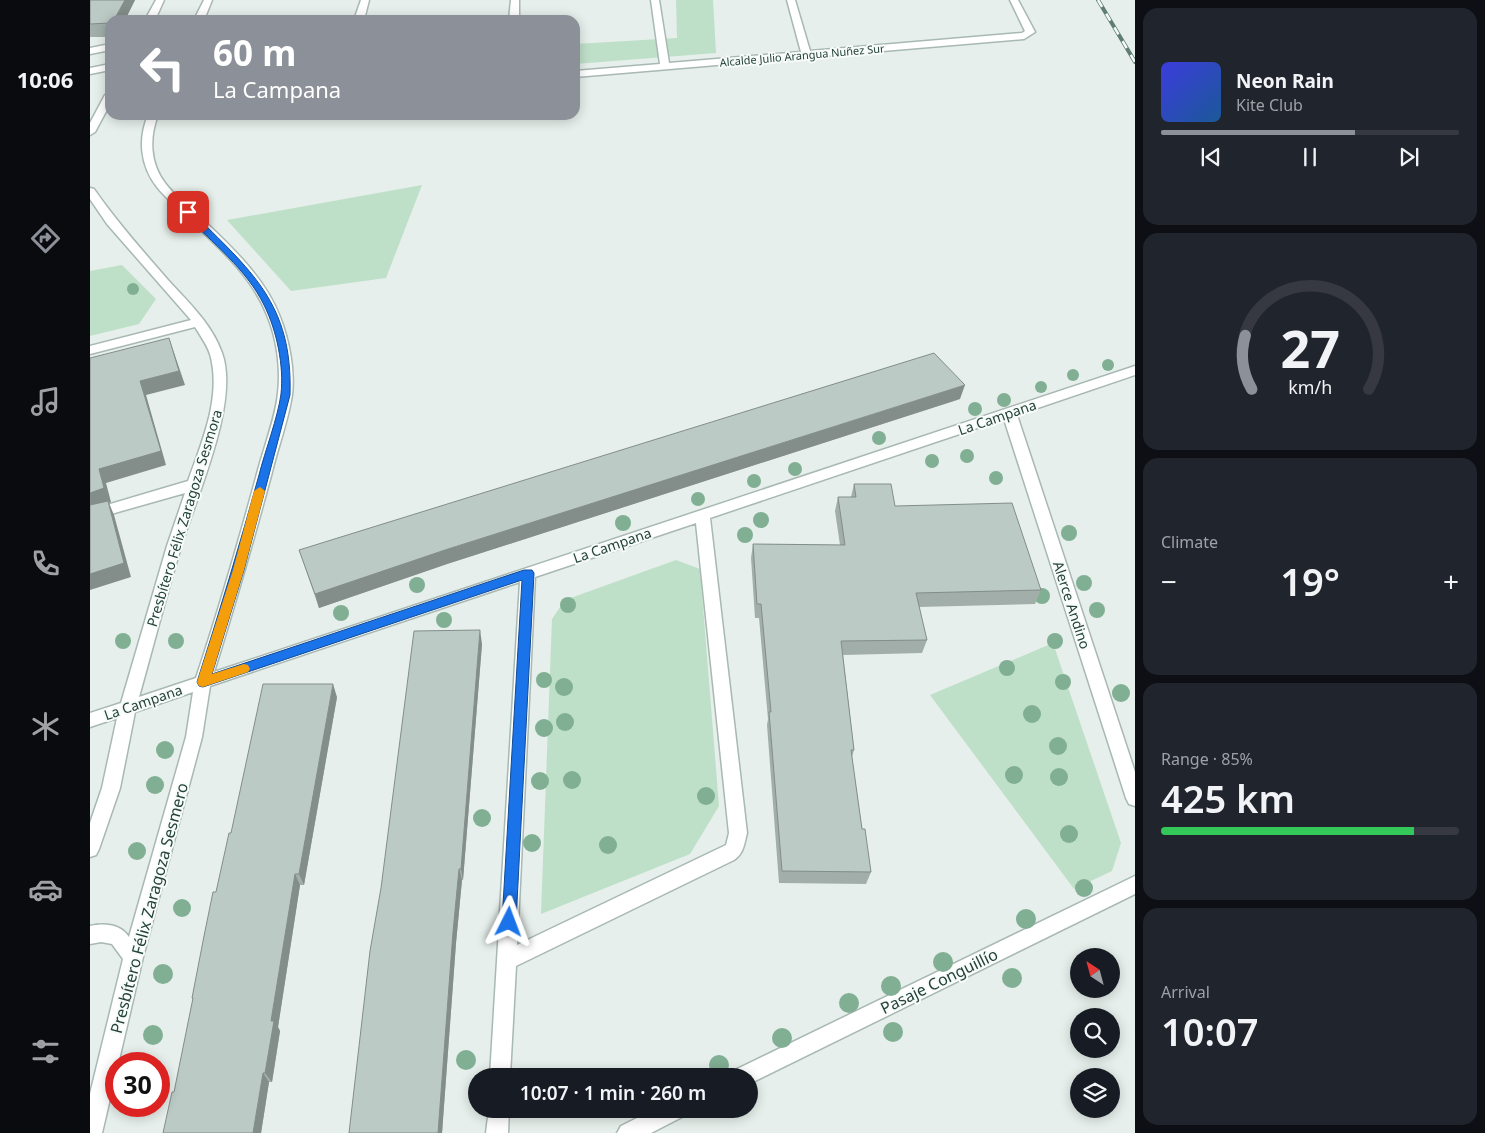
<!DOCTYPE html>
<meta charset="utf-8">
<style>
body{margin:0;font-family:"Noto Sans",sans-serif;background:#20242c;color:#f1f3f6;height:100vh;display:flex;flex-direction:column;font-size:19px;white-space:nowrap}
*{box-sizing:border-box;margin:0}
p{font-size:16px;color:#9ea1a6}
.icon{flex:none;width:28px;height:28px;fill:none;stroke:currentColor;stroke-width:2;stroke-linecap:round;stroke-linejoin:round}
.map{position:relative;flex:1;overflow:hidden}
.panel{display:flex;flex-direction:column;gap:8px;padding:8px;background:#0d0f14;width:350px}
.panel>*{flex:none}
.guide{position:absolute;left:15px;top:15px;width:475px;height:105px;border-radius:15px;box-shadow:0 2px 12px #0003;background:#8c9099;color:#fff;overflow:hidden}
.needle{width:32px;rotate:324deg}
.controls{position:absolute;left:980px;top:948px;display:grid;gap:10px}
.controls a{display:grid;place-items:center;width:50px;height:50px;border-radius:50%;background:#171b24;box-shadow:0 2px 12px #0003;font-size:25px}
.speed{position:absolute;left:15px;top:1052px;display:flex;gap:10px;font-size:25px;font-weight:700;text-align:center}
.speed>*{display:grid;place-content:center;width:65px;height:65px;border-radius:50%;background:#171b24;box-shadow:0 2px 12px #0003;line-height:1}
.speed .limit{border:8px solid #d22;background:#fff;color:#111}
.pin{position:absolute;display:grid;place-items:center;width:42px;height:42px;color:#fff;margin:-21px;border-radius:10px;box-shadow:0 2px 8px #0006}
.me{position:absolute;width:55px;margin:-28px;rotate:3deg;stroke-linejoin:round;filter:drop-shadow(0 0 4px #0008)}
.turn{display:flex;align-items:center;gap:18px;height:105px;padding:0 25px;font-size:22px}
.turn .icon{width:65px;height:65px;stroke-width:2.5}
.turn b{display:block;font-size:35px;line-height:42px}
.big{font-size:38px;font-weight:600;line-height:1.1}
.panel .card{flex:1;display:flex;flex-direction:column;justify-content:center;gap:8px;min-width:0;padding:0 18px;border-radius:15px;background:#20242c}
.panel .dial{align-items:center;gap:0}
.dial svg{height:130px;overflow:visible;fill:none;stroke:#363941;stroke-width:7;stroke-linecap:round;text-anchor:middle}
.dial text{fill:#f1f3f6;stroke:none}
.song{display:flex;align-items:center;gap:15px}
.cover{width:60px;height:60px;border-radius:8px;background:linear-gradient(135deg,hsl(240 70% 55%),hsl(210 70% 35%))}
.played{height:5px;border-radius:2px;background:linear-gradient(90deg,#8c9099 65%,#363941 65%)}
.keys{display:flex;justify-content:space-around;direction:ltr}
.heat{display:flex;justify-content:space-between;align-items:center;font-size:28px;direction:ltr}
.charge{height:8px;border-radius:4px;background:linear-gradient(90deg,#34c759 85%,#363941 0)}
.trip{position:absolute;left:378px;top:1068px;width:290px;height:50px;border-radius:25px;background:#171b24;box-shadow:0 2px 12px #0003;font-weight:600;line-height:50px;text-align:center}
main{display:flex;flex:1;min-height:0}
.menu{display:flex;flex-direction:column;width:90px;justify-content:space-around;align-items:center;background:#090b0e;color:#9ea1a6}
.menu .icon{width:35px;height:35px}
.menu .active{color:#8c9099}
.menu b{font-size:22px;color:#f1f3f6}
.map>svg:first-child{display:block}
.green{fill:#bfe0c8}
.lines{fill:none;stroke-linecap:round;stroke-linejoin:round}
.street-casing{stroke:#a8b8b2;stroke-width:3}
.street{fill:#fff;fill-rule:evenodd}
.rail-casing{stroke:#5f7d75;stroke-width:4}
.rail{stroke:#f7fbf9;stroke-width:2.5;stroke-dasharray:8;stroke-linecap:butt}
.tree{fill:#80af93}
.wall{fill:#a1aea9}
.shaded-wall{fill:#838d89}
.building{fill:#bbcac4;stroke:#838d89}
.route{fill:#1a73e8;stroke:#114b97}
.slow{fill:#f59e0b}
.labels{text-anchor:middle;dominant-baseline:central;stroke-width:4;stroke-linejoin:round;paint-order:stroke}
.far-street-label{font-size:11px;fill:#24423a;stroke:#f7fbf9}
.street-label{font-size:14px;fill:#24423a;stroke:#f7fbf9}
.near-street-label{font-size:16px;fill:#24423a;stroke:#f7fbf9}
</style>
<main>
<nav class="menu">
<b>10:06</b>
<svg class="icon active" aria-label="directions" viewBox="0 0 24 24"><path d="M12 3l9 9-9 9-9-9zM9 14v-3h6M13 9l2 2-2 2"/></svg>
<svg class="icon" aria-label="music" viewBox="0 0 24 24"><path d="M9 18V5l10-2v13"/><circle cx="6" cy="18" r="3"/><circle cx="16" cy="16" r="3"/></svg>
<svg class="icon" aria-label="phone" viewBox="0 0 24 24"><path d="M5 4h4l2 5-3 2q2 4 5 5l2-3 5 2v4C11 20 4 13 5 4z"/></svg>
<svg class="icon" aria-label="climate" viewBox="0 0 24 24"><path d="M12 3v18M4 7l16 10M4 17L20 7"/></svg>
<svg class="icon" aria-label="car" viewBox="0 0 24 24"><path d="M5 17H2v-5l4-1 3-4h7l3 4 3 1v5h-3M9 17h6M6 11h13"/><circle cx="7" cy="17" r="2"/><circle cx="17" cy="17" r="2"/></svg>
<svg class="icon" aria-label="filters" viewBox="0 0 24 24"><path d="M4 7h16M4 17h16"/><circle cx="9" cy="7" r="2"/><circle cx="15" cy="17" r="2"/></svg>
</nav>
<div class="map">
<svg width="1045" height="1133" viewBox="0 0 1045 1133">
<rect width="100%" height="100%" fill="#e6efeb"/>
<g class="green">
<polygon points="586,0 623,0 626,53 485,64 485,44 587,38"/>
<polygon points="332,185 296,278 201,291 137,220"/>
<polygon points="32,265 66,299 49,324 0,336 0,271"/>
<polygon points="586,560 610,569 629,806 600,854 451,914 462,619 475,600"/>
<polygon points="963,643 1031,843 1022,871 984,889 840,695"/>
</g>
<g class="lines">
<g class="street-casing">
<g id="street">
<polygon points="66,0 74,0 65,20 55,20"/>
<polygon points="114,0 122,0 114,20 104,20"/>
<polygon points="271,0 279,0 274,20 264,20"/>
<polygon points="421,0 429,0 429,20 419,20"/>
<polygon points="561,0 569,0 579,63 711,52 697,0 705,0 720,51 932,33 935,31 934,29 920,0 928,0 945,32 934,39 485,77 485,71 570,64"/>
<polygon points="20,44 20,50 0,54 0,48"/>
<polygon points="20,64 20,70 0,74 0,68"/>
<polygon points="20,92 20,104 5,132 0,135 0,123 15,95"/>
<path d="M58 115H68C59 138 60 163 75 183 83 194 95 203 105 212 137 243 174 275 190 317 199 340 205 370 202 395 198 421 188 447 182 472 164 539 145 605 124 672L1045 366V375L927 415 1045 772V806L1039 804 1036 798 914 419 620 518 657 833C654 844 654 853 644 860L426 966 420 1076H400L430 582 120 686 112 737 53 957 12 1133H0V1094L33 959 22 944 11 942 0 944V926C15 923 30 924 39 937L96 737 103 692 45 712 30 788 9 849 6 855 0 857V823L12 788 27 718 0 727V713L31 703 77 546 95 493 0 520V510L98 481C112 442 132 396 120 354 117 345 110 335 105 327L0 354V346L101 320 17 224 0 199V188L4 189C26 221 52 250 78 280 98 302 122 324 132 353 150 402 106 497 91 547 76 596 63 647 49 697L106 678C129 609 149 540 168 470 174 447 186 416 188 393 191 368 187 339 177 315 161 274 124 243 93 214 85 205 74 196 67 187 50 165 48 139 58 115ZM606 523 639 833 636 845 427 945 445 577Z"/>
<polygon points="1045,876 1045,894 661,1083 659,1084 659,1076 644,1076 647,1069"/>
<polygon points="399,1109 419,1109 418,1133 396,1133"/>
<polygon points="565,1109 597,1109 594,1116 561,1133 527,1133 531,1126"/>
</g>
</g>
<use href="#street" class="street"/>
<g class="rail-casing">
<polyline id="rail" points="1008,0 1045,62"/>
</g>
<use href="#rail" class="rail"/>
</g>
<g class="tree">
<circle cx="43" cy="289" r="6"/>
<circle cx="1018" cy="365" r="6"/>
<circle cx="983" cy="375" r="6"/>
<circle cx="951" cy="387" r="6"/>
<circle cx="914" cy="400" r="7"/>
<circle cx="885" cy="409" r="7"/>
<circle cx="789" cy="438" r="7"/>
<circle cx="877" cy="456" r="7"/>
<circle cx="842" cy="461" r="7"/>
<circle cx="705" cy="469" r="7"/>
<circle cx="906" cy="478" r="7"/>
<circle cx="664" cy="481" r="7"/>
<circle cx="608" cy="499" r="7"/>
<circle cx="671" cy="520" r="8"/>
<circle cx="533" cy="523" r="8"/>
<circle cx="979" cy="533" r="8"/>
<circle cx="655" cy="535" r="8"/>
<circle cx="994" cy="583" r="8"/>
<circle cx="327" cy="585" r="8"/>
<circle cx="952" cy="596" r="8"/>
<circle cx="478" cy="605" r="8"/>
<circle cx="1007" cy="610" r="8"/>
<circle cx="251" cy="613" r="8"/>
<circle cx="354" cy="620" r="8"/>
<circle cx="33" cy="641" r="8"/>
<circle cx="86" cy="641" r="8"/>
<circle cx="965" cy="641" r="8"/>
<circle cx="917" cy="668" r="8"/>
<circle cx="454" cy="680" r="8"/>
<circle cx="973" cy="682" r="8"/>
<circle cx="474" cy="687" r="9"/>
<circle cx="1031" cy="693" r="9"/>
<circle cx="942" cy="714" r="9"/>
<circle cx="475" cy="722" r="9"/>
<circle cx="454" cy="728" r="9"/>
<circle cx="968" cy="746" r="9"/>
<circle cx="75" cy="750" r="9"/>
<circle cx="924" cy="775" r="9"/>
<circle cx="969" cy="777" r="9"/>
<circle cx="482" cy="780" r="9"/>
<circle cx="450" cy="781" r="9"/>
<circle cx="65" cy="785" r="9"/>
<circle cx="616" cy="796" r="9"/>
<circle cx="392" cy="818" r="9"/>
<circle cx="979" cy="834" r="9"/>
<circle cx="442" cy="843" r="9"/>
<circle cx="518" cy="845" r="9"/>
<circle cx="47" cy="851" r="9"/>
<circle cx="994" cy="888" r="9"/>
<circle cx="92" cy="908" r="9"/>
<circle cx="936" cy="919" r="10"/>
<circle cx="853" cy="962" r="10"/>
<circle cx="73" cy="974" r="10"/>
<circle cx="922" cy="978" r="10"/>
<circle cx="801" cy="986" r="10"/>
<circle cx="759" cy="1003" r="10"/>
<circle cx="803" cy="1032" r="10"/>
<circle cx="63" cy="1035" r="10"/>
<circle cx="692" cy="1038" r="10"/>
<circle cx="376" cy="1060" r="10"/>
<circle cx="629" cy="1065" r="10"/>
</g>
<g class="wall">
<polygon points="0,0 45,0 35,20 20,20 20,37 0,37"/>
<polygon points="870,399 357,564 229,608 209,550"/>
<polygon points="764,484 805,506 951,590 945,604 829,607 837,640 832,653 753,655 764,750 762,757 772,829 781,872 776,884 689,883 677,725 678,719 669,618 665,618 661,558 663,544 750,545 745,511 748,497 761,497"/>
<polygon points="392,644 373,880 372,880 366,943 352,1133 259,1133"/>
<polygon points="247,697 214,885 210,885 188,1027 190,1031 182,1082 179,1082 171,1133 73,1133 84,1092 103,1000 102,998 141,833"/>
</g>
<g class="shaded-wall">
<polygon points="35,0 45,0 35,20 24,20"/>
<polygon points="79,338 95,385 56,395 76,465 16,483 21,502 19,503 24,515 41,577 0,590 0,493 9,469 50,381"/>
<polygon points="875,385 870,399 357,564 229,608 225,594 355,550"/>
<polygon points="390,630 392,644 373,880 371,869"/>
<polygon points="243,684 247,697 214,885 209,874"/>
<polygon points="369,869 372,880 366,943 352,1133 348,1133 363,932"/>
<polygon points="205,874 210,885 188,1027 190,1031 182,1082 175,1073 181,1021"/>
<polygon points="173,1073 179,1082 171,1133 163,1133"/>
</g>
<g class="building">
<polygon points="0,0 35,0 24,20 20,20 20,23 0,24"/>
<polygon points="79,338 89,371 50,381 71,451 9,469 14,488 0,493 0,358"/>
<polygon points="844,353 875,385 355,550 225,594 209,550"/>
<polygon points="764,484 801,484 805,506 922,503 951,590 826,593 837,640 751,641 764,750 761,750 772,829 775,829 781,872 692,871 679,712 681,712 671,604 667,604 663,544 755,545 748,497 766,497"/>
<polygon points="18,501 34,563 0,574 0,505"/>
<polygon points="390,630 371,869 369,869 363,932 348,1133 259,1133 280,951 291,888 324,631"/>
<polygon points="173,684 243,684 209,874 205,874 181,1021 184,1021 175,1073 173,1073 163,1133 73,1133 82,1092 84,1092 103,998 102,998 114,936 123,892 126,892 139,833 141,833"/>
</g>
<path class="route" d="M94 211H101C161 271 203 303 200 395L154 570 122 674 434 570H442L444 573 426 922 424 927 419 929 414 927 412 922 432 580 113 687 109 686 107 682C129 613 150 544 169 475 175 451 188 417 191 394 194 366 187 331 174 305 157 270 122 242 94 214Z"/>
<polygon class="slow" points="170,487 175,491 154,570 122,674 154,664 158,665 160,669 158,672 113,687 109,686 107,682 143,570 164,491"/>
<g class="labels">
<g class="far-street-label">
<text transform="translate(712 55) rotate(-5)">Alcalde Julio Arangua Nuñez Sur</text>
</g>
<g class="street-label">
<text transform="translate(907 417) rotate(-19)">La Campana</text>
<text transform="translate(94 518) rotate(-73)">Presbítero Félix Zaragoza Sesmora</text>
<text transform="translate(522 545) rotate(-19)">La Campana</text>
<text transform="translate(982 605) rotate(72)">Alerce Andino</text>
<text transform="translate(53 702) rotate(-19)">La Campana</text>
</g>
<g class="near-street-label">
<text transform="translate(59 908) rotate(-75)">Presbítero Félix Zaragoza Sesmero</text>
<text transform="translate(849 981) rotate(-26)">Pasaje Conguillío</text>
</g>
</g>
</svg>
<div class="controls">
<a><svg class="needle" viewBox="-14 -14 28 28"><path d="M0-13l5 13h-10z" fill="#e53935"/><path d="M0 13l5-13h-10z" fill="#9ea1a6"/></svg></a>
<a><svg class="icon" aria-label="search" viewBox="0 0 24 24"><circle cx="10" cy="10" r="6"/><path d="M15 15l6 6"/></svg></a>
<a><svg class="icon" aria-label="layers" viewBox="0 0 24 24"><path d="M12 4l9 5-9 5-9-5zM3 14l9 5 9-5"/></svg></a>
</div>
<div class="speed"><div class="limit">30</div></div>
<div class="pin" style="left:98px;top:212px;background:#d93025"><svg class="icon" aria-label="arrive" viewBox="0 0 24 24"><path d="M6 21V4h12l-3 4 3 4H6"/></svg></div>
<svg class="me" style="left:419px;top:922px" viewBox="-20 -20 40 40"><path d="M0-17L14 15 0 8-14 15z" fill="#1a73e8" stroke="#fff" stroke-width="4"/></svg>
<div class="trip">10:07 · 1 min · 260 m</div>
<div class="guide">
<div class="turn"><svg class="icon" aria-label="left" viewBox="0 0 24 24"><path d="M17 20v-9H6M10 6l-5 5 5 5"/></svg><div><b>60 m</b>La Campana</div></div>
</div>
</div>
<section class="panel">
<div class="card">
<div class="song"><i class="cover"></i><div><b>Neon Rain</b><p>Kite Club</p></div></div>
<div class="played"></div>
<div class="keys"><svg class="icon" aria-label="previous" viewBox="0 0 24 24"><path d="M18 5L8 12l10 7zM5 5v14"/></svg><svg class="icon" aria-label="pause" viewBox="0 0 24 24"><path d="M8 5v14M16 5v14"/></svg><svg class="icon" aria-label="next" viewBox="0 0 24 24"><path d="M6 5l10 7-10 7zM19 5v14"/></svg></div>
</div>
<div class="card dial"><svg viewBox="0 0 100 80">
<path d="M14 69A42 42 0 1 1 86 69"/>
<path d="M14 69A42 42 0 0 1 10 36" stroke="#8c9099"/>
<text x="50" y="56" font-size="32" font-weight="700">27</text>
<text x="50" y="72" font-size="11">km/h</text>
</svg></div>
<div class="card"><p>Climate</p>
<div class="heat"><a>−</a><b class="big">19°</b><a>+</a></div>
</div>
<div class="card"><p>Range · 85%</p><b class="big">425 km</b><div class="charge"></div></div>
<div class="card"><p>Arrival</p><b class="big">10:07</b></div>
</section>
</main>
